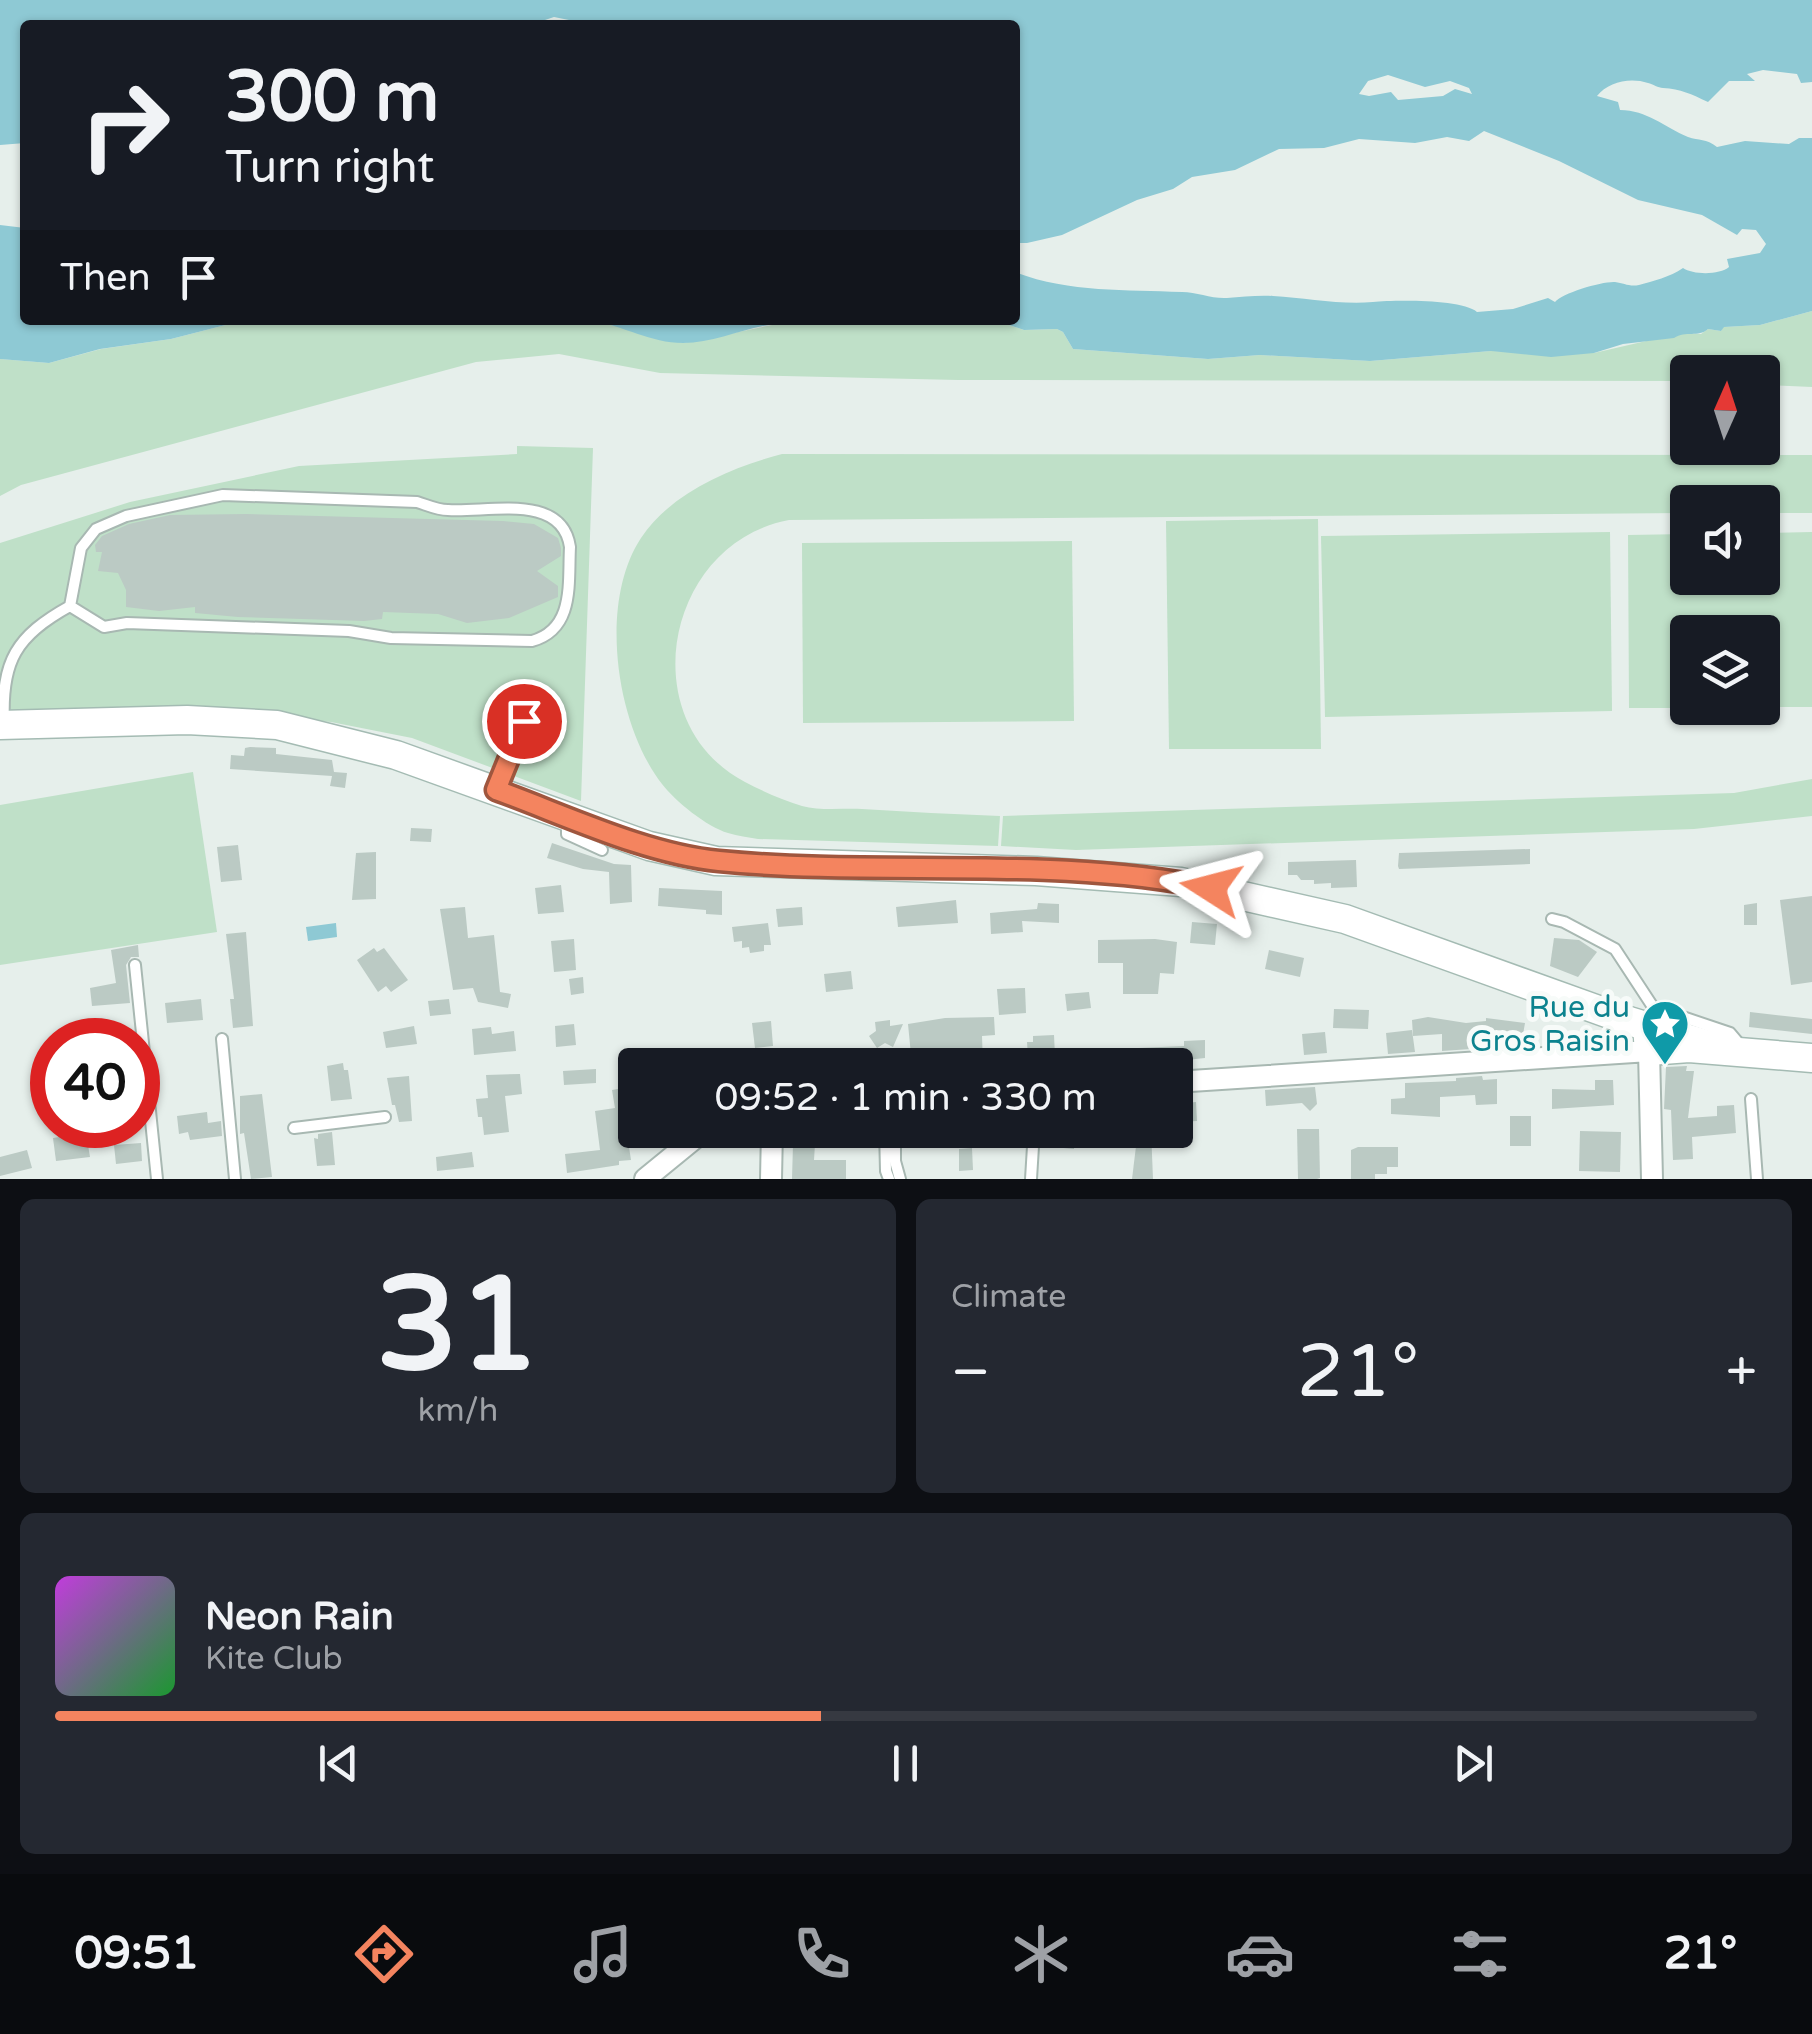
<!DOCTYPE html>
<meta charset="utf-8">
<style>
body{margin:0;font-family:"Varela Round",sans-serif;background:#242831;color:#f1f3f6;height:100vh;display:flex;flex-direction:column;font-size:38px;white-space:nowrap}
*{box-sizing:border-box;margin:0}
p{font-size:32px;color:#9ea1a6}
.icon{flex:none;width:55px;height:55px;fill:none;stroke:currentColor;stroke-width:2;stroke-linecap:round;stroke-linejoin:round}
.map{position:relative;height:1179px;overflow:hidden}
.drawer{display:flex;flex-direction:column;gap:20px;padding:20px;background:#0d0f14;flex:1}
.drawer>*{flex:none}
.guide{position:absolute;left:20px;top:20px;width:1000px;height:305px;border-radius:10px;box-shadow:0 2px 8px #0004;background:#171b24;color:#f1f3f6;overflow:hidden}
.needle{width:65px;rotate:3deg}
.tools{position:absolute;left:1670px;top:355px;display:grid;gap:20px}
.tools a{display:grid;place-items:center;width:110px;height:110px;border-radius:10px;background:#171b24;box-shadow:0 2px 8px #0004;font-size:50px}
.speed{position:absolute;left:30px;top:1018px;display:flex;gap:20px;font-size:50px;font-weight:700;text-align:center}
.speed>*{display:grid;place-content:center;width:130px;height:130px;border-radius:50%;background:#171b24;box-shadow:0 2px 8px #0004;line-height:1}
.speed .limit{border:15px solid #d22;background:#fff;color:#111}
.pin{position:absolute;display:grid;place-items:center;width:85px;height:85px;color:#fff;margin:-42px;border:5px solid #fff;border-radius:50%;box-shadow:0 2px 10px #0007}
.me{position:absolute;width:110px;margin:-55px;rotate:279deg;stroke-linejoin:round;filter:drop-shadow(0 0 8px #0008)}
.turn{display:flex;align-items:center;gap:35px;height:210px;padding:0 40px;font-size:45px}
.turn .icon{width:130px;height:130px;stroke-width:2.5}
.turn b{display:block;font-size:70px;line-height:85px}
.then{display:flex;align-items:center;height:95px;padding:0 40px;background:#0003;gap:20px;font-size:38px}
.big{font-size:75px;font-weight:600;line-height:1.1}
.drawer .widget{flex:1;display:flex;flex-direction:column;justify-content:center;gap:15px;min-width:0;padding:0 35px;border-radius:15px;background:#242831}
.drawer .dial{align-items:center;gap:0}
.dial b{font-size:130px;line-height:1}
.song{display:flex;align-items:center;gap:30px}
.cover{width:120px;height:120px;border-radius:15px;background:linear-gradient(135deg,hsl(290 70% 55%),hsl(130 70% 35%))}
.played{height:10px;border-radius:5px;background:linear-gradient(90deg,#f4845f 45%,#363941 45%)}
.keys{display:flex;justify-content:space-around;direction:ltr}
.heat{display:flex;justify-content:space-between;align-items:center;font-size:55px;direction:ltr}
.drawer .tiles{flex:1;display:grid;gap:20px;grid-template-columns:1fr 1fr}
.widget:last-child{grid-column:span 2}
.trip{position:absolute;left:618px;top:1048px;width:575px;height:100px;border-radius:10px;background:#171b24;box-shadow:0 2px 8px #0004;font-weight:600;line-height:100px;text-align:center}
.tabs{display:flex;height:160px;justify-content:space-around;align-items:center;background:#090b0e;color:#9ea1a6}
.tabs .icon{width:70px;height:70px}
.tabs .current{color:#f4845f}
.tabs b{font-size:45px;color:#f1f3f6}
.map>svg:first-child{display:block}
.green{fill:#bfe0c8}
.water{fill:#8ec9d4;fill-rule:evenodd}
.building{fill:#bbcac4}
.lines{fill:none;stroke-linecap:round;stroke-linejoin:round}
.lane-casing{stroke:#a8b8b2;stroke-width:14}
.street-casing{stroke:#a8b8b2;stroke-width:24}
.secondary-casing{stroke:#a4bbb3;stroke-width:31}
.lane{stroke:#fff;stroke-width:10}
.street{stroke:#fff;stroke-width:20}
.secondary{stroke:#fff;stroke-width:28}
.route-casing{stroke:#9f563e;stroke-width:25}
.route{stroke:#f4845f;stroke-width:18}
.labels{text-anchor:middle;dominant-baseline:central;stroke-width:10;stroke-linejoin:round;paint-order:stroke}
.culture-label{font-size:30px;fill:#0d838f;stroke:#f7fbf9;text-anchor:end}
</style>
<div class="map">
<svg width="1812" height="1179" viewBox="0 0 1812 1179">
<rect width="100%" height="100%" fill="#e6efeb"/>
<g class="green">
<polygon points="1812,311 1812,387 1763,385 1762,372 1688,372 1687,381 958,380 660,373 559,354 476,362 21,485 0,496 0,359 49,363 101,349 171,339 245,320 592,320 683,343 782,323 978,320 1000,322 1024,330 1057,329 1063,332 1073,349 1208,359 1260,355 1370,361 1491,351 1594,353 1681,333 1701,334 1708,329 1721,331 1723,327 1760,325"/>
<polygon points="517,446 593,448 581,801 412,738 331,722 186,708 0,717 0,543 130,502 299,466 517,454"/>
<path d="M782 454 1812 455V513H1763L1762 502H1688L1687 513 789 520C665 543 631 722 745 782 762 791 783 800 802 806 820 811 843 808 862 809 908 812 954 814 1000 816L998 846 758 839C748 837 738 836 728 833 707 827 675 801 662 784 616 725 598 603 641 538 672 492 730 468 782 454Z"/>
<polygon points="1318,519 1321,749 1169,749 1166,521"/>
<polygon points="1610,532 1612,711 1325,717 1321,536"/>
<polygon points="1812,532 1812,707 1763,707 1762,632 1688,632 1688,708 1707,708 1629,708 1628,535 1687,534 1688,578 1762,578 1763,533"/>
<polygon points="1072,541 1074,721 803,723 802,543"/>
<polygon points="193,772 217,932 0,965 0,805"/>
<polygon points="1812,779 1812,816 1694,829 1076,850 1001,846 1003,816 1734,793"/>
</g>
<g class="water">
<path d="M0 0H1812V82L1801 83 1797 74 1763 70 1747 74 1755 81H1729L1708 102C1691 94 1681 89 1663 88 1658 88 1653 84 1648 83 1630 77 1608 82 1597 96L1618 102 1620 110C1647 110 1664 127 1688 137 1699 141 1706 138 1717 147L1745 141 1789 144 1799 138H1812V311L1760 325 1724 327 1721 331 1708 329C1698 338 1686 330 1674 338L1623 344 1594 353 1551 357 1491 351 1370 361 1260 355 1208 359 1073 349 1063 332 1057 329 1024 330 1000 322 978 320H1015V272C1070 293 1125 289 1182 292 1197 292 1212 299 1227 298 1242 297 1258 295 1273 296 1306 298 1341 305 1373 302 1395 300 1462 299 1477 312L1513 309 1548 298 1555 302C1562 293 1603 281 1615 282 1624 283 1629 287 1639 285 1653 281 1670 277 1683 268 1693 275 1720 275 1729 267L1727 259 1760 253 1766 244 1756 230 1742 229 1737 235 1702 215 1638 200 1559 161 1484 131 1469 141 1447 137 1415 143 1359 139 1324 148 1279 149 1235 170 1192 177 1173 189 1137 200 1062 235 1027 243H1015V25H594L554 17 530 25H25V143L0 145ZM1388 75 1425 87 1450 81 1469 88 1472 94 1455 89 1443 96 1398 100 1391 92 1369 96 1359 94 1368 81Z"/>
<polygon points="0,225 25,228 25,320 245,320 171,339 100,349 49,363 0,359"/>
<path d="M592 320H821C807 327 790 322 775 324 744 328 714 343 683 343 651 343 623 326 592 320Z"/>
<polygon points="336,923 337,937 308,941 306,927"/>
</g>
<g class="building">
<polygon points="246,514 503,521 534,524 558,538 561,548 561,556 537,571 558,586 558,597 509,618 467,623 438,614 383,612 382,619 364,621 238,617 195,613 195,607 159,611 126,607 126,590 118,573 98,571 102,552 96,552 95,545 102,536 129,524 170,515"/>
<polygon points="250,747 276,748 276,754 332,760 334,772 347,773 345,788 330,786 332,776 230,769 231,755 244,756 245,748"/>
<polygon points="411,828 432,829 431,842 410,841"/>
<polygon points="552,843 614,864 631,865 632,902 610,904 609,872 583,869 547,858"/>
<polygon points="238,845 242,880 221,882 217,847"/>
<polygon points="1530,849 1530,864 1399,869 1398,866 1399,853"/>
<polygon points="376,852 376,899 352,900 356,853"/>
<polygon points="1356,860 1357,887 1331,888 1331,883 1314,884 1314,880 1301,880 1297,875 1288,875 1288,862"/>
<polygon points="561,885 564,912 538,914 535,888"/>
<polygon points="659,888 722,891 722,915 706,914 706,910 658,906"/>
<polygon points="1812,896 1812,982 1791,985 1780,900"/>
<polygon points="956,900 958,923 898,927 896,907"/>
<polygon points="1038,903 1059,904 1059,923 1022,921 1023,932 991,934 990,913 1037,909"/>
<polygon points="1757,903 1757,925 1744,925 1744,905"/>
<polygon points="465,907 468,938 494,935 500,992 511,994 508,1008 478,1002 473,988 453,990 440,909"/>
<polygon points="802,907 803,925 778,927 776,909"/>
<polygon points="1192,922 1217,924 1215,945 1190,943"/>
<polygon points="768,923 771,945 764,945 764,951 750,953 749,947 742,948 742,941 734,942 732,927"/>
<polygon points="246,932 253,1026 233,1028 230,999 234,999 226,934"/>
<polygon points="1554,938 1579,940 1597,952 1578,977 1550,966"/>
<polygon points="574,939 576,970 554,972 551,941"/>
<polygon points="1155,939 1177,942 1174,974 1160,973 1158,994 1123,994 1123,963 1098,963 1098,940"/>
<polygon points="138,945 139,957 131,957 126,965 130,1003 92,1006 90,988 116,983 111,950"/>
<polygon points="374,948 377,952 384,948 408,980 391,992 386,986 378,992 357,960"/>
<polygon points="1269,950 1304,958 1300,977 1265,969"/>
<polygon points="851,971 853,989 826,992 824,974"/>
<polygon points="583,977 584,993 571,995 569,979"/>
<polygon points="1025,988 1026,1013 999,1015 997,989"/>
<polygon points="1089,992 1091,1008 1067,1011 1065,994"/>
<polygon points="201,999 203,1020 167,1023 165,1003"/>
<polygon points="449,999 451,1014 430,1016 428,1001"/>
<polygon points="1334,1009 1369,1010 1368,1029 1333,1028"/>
<polygon points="1750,1012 1812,1019 1812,1034 1749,1027"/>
<polygon points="994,1017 995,1035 982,1036 983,1065 912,1065 908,1024 945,1018"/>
<polygon points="1428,1017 1466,1023 1486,1021 1486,1018 1525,1023 1521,1046 1484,1042 1485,1048 1442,1051 1442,1034 1413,1036 1412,1020"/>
<polygon points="890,1020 890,1026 903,1024 893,1047 885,1043 877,1048 869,1036 876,1031 875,1022"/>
<polygon points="771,1021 773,1046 755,1048 752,1023"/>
<polygon points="574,1024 576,1045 556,1047 555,1026"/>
<polygon points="414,1026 417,1044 386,1048 383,1032"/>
<polygon points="491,1027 492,1034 514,1031 516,1051 474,1055 472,1029"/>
<polygon points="1412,1030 1415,1052 1388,1054 1386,1033"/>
<polygon points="1325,1032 1327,1053 1304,1055 1302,1034"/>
<polygon points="1054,1035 1055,1056 1028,1057 1027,1042 1033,1042 1033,1036"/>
<polygon points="1205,1040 1205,1058 1139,1065 1138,1048 1184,1046 1184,1041"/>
<polygon points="343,1063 344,1070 348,1070 352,1099 331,1101 327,1066"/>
<polygon points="1687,1066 1686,1071 1694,1071 1688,1118 1717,1116 1717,1106 1734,1105 1736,1133 1692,1137 1693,1159 1673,1160 1671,1110 1664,1109 1666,1067"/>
<polygon points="596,1069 596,1083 564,1085 563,1071"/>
<polygon points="520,1074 522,1094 505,1096 509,1132 484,1135 482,1117 478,1117 476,1099 488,1098 486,1075"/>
<polygon points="409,1076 412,1121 399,1122 395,1105 392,1105 387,1078"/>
<polygon points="1482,1076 1483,1080 1497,1079 1497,1104 1476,1105 1475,1095 1440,1097 1440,1117 1391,1114 1391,1099 1405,1098 1405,1083 1456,1081 1456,1078"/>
<polygon points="1595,1080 1613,1080 1614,1105 1552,1109 1552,1089 1595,1090"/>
<polygon points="1315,1087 1317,1104 1310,1111 1302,1103 1266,1106 1265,1090"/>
<polygon points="624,1088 625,1092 635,1090 635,1130 652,1130 654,1144 629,1147 631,1160 619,1161 619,1165 567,1173 565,1154 600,1150 595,1111 615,1108 612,1090"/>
<polygon points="262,1094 272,1177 251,1179 244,1133 240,1134 240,1096"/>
<polygon points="1196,1102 1197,1121 1175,1122 1175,1104"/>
<polygon points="207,1112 208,1123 221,1121 222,1136 190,1140 188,1132 179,1134 177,1116"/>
<rect x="1510" y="1116" width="21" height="30"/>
<polygon points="1297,1129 1319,1129 1320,1178 1317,1179 1298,1179"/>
<polygon points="926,1130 944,1130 945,1145 927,1146"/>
<polygon points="1043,1130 1075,1130 1074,1149 1042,1146"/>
<polygon points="1138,1130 1151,1130 1153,1179 1132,1179"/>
<polygon points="1580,1131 1621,1132 1620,1172 1579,1171"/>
<polygon points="332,1132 335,1165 317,1166 314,1138 318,1139 318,1134"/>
<polygon points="86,1133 90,1157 56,1161 53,1138"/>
<polygon points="141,1143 142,1161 116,1164 114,1145"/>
<polygon points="793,1144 815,1144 814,1160 846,1160 846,1179 792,1179"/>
<polygon points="1358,1147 1398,1147 1398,1167 1387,1167 1387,1174 1375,1174 1375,1179 1351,1179 1351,1150"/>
<polygon points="972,1148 973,1170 959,1171 959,1149"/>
<polygon points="27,1150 32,1168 0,1176 0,1157"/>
<polygon points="472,1152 474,1167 437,1171 436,1157"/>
</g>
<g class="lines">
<g class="lane-casing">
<g id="lane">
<path d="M4 723C1 661 16 636 70 606L104 627 127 623 349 631 391 638 532 641C575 629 568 583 570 547 562 492 487 513 448 510 437 510 427 505 417 502L223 495 126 516 96 529 81 548 70 606"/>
<polyline points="496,789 524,721"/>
<polyline points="567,822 567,834 602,850"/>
<polyline points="1552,919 1564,922 1615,949 1653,1007 1730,1033 1741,1046"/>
<polyline points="135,965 157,1179"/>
<polyline points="222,1039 235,1179"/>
<polyline points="1751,1099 1757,1179"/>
<polyline points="294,1128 385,1117"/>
<polyline points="885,1130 886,1171 889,1179"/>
<polyline points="895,1130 895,1161 900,1179"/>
<polyline points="1031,1179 1034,1130"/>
</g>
</g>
<g class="street-casing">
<g id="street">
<polyline points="1175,1082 1649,1051 1652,1179"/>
<polyline points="645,1179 705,1130"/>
<polyline points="771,1179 772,1130"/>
</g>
</g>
<g class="secondary-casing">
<g id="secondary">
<polyline points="0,725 187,720 277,725 396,755 649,846 716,861 1036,871 1181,882 1345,919 1629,1021 1725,1050"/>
<polyline points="1647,1027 1649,1051 1689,1048 1812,1058"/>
</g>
</g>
<use href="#lane" class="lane"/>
<use href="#street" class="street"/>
<use href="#secondary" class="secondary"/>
</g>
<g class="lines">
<g class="route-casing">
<path id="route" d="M524 721 496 790C565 815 646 854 719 861 882 877 1050 855 1211 888"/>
</g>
<use href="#route" class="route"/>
</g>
<defs>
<g id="sight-pin" transform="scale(2.5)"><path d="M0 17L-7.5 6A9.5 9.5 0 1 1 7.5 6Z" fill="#0f9aa8" stroke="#f7fbf9"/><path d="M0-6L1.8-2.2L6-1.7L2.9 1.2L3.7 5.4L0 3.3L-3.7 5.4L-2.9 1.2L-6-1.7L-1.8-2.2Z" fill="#fff"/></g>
</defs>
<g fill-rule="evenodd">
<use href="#sight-pin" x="1665" y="1024"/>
</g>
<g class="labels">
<g class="culture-label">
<text x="1630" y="1007">Rue du<tspan x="1630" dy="34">Gros Raisin</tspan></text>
</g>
</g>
</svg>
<div class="tools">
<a><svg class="needle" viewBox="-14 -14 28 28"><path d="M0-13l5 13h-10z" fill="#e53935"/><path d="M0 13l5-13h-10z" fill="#9ea1a6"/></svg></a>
<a><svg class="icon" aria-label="sound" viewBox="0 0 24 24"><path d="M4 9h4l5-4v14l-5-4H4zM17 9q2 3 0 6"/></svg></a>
<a><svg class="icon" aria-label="layers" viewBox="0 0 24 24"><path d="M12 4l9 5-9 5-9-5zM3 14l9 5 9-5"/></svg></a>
</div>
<div class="speed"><div class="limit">40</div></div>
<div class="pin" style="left:524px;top:721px;background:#d93025"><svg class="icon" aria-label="arrive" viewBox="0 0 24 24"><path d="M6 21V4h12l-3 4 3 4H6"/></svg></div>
<svg class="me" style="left:1211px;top:888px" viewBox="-20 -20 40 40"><path d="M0-17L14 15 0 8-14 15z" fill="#f4845f" stroke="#fff" stroke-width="4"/></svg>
<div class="trip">09:52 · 1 min · 330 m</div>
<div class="guide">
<div class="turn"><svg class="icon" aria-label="right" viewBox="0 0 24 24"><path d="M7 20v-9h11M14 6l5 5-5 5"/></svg><div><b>300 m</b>Turn right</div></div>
<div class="then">Then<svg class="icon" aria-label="arrive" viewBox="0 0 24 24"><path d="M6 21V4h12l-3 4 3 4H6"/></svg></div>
</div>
</div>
<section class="drawer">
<div class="tiles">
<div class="widget dial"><b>31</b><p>km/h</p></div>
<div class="widget"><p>Climate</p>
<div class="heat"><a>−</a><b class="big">21°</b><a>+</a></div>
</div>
<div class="widget">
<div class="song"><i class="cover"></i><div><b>Neon Rain</b><p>Kite Club</p></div></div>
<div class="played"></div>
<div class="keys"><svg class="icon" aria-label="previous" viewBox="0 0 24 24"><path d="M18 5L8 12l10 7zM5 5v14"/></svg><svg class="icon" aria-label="pause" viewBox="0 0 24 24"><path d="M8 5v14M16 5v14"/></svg><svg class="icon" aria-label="next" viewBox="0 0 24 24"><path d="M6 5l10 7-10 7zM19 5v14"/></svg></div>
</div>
</div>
</section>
<nav class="tabs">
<b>09:51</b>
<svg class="icon current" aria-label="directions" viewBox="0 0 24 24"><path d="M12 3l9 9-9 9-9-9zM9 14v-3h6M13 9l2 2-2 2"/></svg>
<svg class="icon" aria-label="music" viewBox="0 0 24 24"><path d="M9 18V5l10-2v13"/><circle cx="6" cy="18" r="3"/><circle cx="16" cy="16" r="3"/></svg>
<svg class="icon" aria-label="phone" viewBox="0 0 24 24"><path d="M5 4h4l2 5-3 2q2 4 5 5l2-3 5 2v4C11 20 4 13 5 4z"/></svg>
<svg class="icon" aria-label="climate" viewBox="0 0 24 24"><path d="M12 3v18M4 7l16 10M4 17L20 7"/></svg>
<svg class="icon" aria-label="car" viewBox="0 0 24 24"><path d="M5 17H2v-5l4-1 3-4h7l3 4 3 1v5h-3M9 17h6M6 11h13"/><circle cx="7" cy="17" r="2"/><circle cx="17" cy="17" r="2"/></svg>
<svg class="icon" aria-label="filters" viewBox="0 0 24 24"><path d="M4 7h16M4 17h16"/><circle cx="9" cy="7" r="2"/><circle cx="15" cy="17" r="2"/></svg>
<b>21°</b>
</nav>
